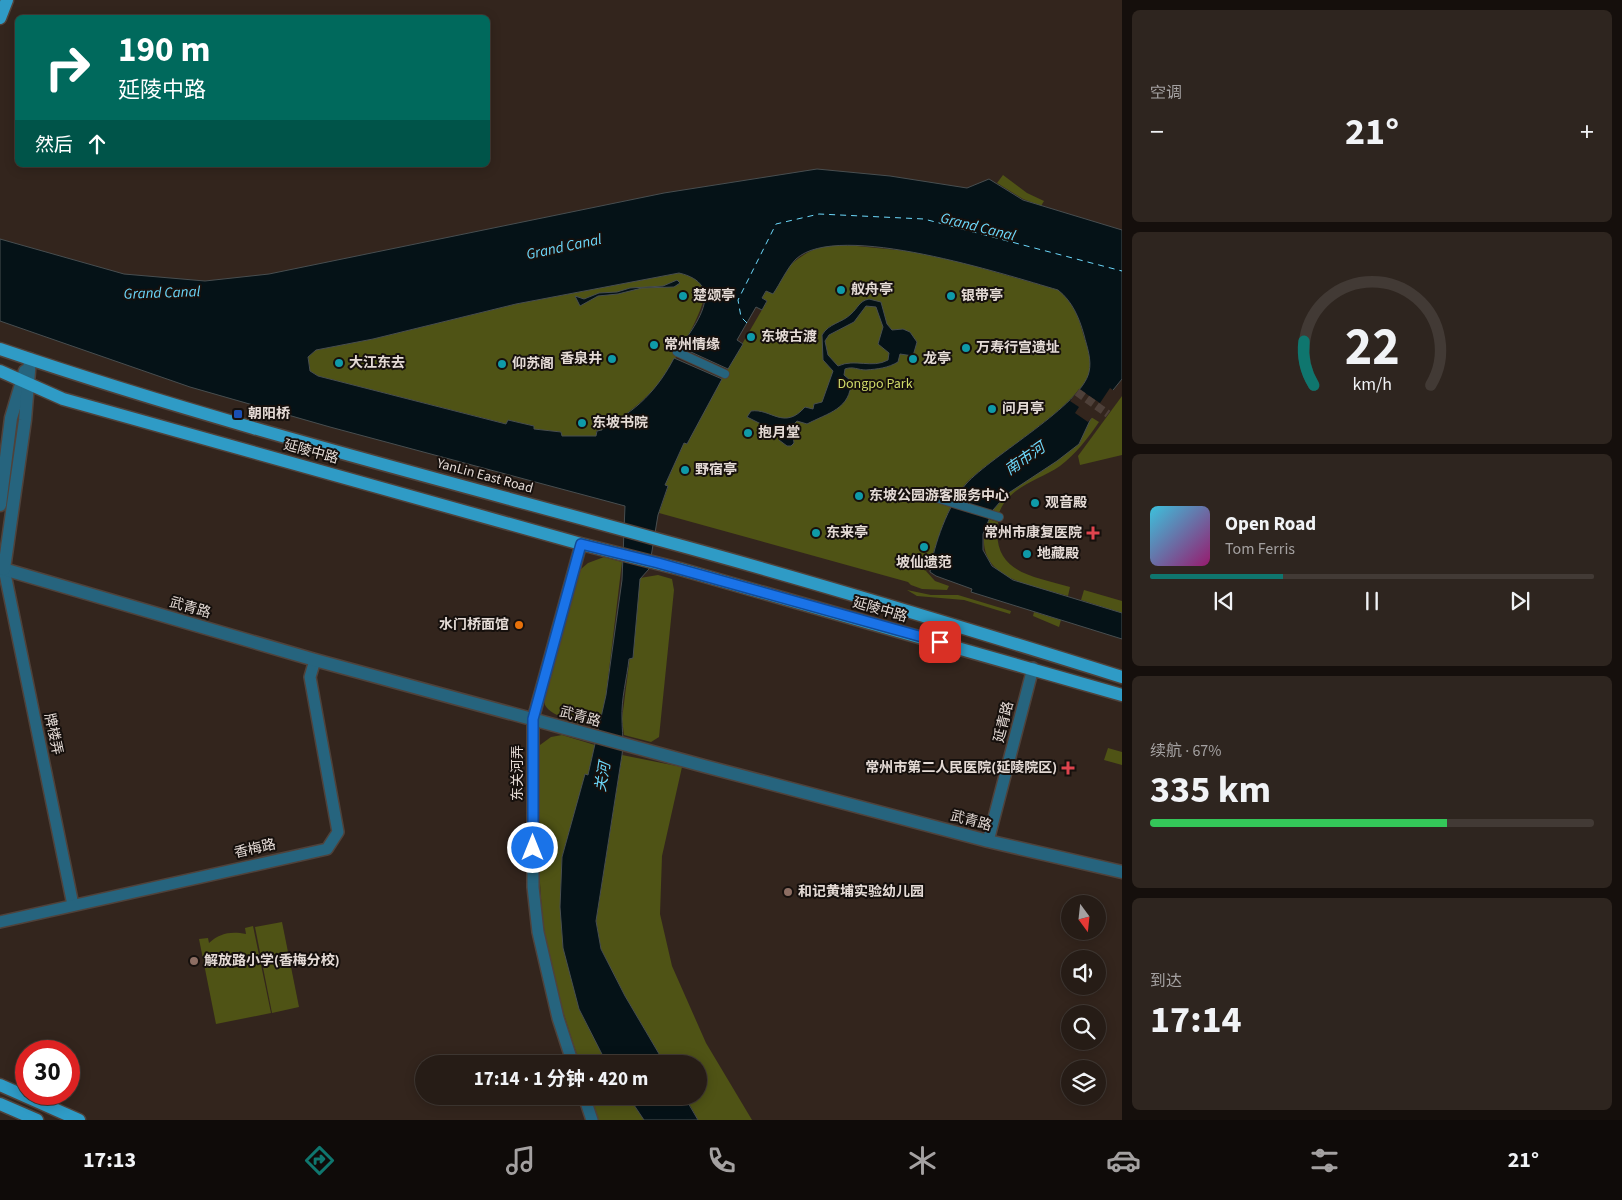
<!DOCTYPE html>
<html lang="zh">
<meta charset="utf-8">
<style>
body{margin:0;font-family:"Source Sans 3","Noto Sans SC",sans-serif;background:#2e251f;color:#f1f3f6;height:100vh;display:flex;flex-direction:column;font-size:19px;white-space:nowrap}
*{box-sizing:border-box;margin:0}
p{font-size:16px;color:#a4a1a1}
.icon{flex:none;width:28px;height:28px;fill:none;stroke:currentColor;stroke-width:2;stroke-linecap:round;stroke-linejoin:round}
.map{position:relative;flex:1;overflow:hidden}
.panel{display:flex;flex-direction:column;gap:10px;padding:10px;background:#150f0c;width:500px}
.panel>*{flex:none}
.guide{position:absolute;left:15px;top:15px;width:475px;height:152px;border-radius:8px;box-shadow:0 2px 12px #0003,0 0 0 1px #423a35;background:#00695c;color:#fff;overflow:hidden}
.needle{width:32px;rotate:165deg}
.controls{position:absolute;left:1061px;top:895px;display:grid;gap:10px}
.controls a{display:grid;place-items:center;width:45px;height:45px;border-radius:50%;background:#261c16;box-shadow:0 2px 12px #0003,0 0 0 1px #423a35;font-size:25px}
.speed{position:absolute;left:15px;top:1040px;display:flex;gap:10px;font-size:25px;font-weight:700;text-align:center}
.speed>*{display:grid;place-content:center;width:65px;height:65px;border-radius:50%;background:#261c16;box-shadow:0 2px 12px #0003,0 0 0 1px #423a35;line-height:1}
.speed .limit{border:8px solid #d22;background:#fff;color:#111}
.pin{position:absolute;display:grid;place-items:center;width:42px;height:42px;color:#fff;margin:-21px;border-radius:10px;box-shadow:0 2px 8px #0006}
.me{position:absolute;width:55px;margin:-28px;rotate:0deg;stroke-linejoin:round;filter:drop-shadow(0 0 4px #0008)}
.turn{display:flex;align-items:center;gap:18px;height:105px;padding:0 20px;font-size:22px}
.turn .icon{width:65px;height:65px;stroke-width:2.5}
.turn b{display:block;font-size:35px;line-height:42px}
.then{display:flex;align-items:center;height:48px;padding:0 20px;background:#0003;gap:10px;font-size:19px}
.big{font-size:38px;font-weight:700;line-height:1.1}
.panel .tile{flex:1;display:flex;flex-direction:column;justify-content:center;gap:8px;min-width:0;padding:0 18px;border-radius:8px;background:#2e251f}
.panel .dial{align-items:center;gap:0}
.dial svg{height:130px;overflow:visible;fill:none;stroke:#423a35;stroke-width:7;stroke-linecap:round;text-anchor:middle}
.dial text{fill:#f1f3f6;stroke:none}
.song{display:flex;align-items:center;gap:15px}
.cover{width:60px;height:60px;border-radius:8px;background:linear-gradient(135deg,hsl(190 70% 55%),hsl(320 70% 35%))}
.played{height:5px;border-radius:2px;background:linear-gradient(90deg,#0f766e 30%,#423a35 30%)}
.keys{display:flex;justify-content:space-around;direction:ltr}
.heat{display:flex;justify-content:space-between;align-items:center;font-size:28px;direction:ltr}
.charge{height:8px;border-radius:4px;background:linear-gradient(90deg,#34c759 67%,#423a35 0)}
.trip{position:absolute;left:415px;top:1055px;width:292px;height:50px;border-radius:25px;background:#261c16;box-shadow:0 2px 12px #0003,0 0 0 1px #423a35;font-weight:700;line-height:50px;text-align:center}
.tabs{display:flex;height:80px;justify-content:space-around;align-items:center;background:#0f0b09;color:#a4a1a1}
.tabs .icon{width:35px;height:35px}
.tabs .selected{color:#0f766e}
.tabs b{font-size:22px;color:#f1f3f6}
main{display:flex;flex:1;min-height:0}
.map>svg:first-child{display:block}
.green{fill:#4f5315}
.water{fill:#051217;stroke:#484e50;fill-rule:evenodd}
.pier{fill:#33251d}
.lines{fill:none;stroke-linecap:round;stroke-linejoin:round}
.ferry{stroke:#6cd8fb;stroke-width:1;stroke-dasharray:6 5;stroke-linecap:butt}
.pedestrian-tunnel{stroke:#4e4039;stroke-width:8;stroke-dasharray:8 4;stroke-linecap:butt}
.pedestrian-casing{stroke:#4f423b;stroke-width:10}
.minor-casing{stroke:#4f423b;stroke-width:14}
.tertiary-casing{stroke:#4f423b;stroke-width:15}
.primary-casing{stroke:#4f423b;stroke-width:15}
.pedestrian{stroke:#26647e;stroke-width:8}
.minor{stroke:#26647e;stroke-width:11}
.tertiary{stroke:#26647e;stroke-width:12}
.primary{stroke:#2f9bc6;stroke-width:12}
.route-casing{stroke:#114b97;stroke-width:12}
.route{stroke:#1a73e8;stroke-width:9}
.culture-dot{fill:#0f9aa8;stroke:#16100d;stroke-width:2}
.transit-dot{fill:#1a4fb4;stroke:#16100d;stroke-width:2}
.health-dot{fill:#e0444e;stroke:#16100d;stroke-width:2}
.food-dot{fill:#e8710a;stroke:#16100d;stroke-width:2}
.education-dot{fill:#8d6e63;stroke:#16100d;stroke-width:2}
.labels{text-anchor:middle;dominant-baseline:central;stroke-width:4;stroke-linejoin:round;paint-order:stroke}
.poi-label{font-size:14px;font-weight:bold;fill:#e5dbd6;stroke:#16100d;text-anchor:start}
.park-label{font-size:14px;fill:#cfd968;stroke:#16100d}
.street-label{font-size:14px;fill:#e5dbd6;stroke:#16100d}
.water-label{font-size:15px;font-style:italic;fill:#6cd8fb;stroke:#16100d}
</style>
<main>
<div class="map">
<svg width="1122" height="1120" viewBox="0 0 1122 1120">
<rect width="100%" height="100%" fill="#33251d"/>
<g class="green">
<polygon points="1003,175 1027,193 1044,201 1041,206 1023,199 997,183"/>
<path d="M846 245 928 253 1058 290C1072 301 1079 317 1083 334 1087 346 1092 359 1090 371 1084 402 993 456 967 482 945 505 939 543 926 571L935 581 949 586 947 590 922 589 911 585 908 582 659 513 668 487 665 485 684 443 687 444 702 413 767 301 762 298C775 277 798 253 822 247 829 245 838 246 846 245Z"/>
<path d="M679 273C688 275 700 279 704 289 710 304 666 378 653 390 639 404 622 420 603 425L602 430 596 431V436H561V432L533 429 534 426 508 420 507 424 318 376 310 371 308 357 316 350 373 339 516 304Z"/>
<polygon points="1122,396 1122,455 1080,465 1078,456"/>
<path d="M1091 417 1099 422C1088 438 1076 454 1060 466 1038 481 1009 486 999 513L993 510 1007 494 1079 444Z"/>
<path d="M988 519 998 522C991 573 1032 576 1070 587L1068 596C1026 584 968 577 988 519Z"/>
<path d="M604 557 622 562 606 695 599 728C586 724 551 718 545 705 544 702 545 698 545 694L581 569 588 563Z"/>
<polygon points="658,575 672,579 674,590 659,737 651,742 624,735 622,719 640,578"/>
<polygon points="907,590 931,595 958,595 1011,611 1010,614 964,600 917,596"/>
<polygon points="1084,590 1122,601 1122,613 1081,600"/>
<polygon points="1034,612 1061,620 1059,627 1033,616"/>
<path d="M562 735 595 745 588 775H585L562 857 560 907 579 1009 607 1064H580C565 1019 550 974 544 928 536 867 540 805 540 745L551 737Z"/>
<polygon points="1108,748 1122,752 1122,765 1104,760"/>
<polygon points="622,755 682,767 662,856 660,914 672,966 706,1043 752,1120 698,1120 685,1096 699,1096 699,1064 665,1064 625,996 601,949 596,921"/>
<polygon points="282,922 299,1007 272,1013 255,927"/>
<path d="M253 926 271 1013 216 1024 199 939 208 938 209 943C220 933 231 931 246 934L245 928Z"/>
<polygon points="590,1096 628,1096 644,1120 598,1120"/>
</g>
<g class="water">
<path d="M817 169 890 176 967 188 989 179 1023 200 1122 230V379L1092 416 1079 444 1057 461 1007 494 993 510 983 534V550L992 566 1013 580 1122 613V639L971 592 972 589 936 576 930 572C933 546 949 503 966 484 992 455 1082 405 1089 372 1092 360 1087 347 1084 335 1079 317 1072 301 1058 290 1006 275 838 220 796 259 787 268 780 284 773 294L766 291 762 298 767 301 762 310 756 307 737 340 743 344 728 369 680 347C698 322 726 284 679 273L516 304 373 339 316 350 308 357 310 371 318 376 506 424 508 420 534 426V429L561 432 562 436H596L597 431 602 430 603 425C634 416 660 386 674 358L722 379 687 444 684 443 665 485 668 486 658 515 649 569 640 579 633 658 629 659C627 678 621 699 622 719 622 731 624 742 622 755L596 921 601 949 625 996 665 1064H607L579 1009 563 948 560 907 562 857 585 774 588 775 606 695 622 580 625 506 330 427 190 387 0 321V239L124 274 205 281 269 274 664 193Z"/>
<polygon points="677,280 680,283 674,287 642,288 618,294 598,296 580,306 575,296 584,299 599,293 617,292 630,288 663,286"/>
<path d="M869 299 881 302 887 324 892 330 903 329 910 332 917 342 913 356 900 354 898 362C888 368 878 369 866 370 858 370 853 366 845 369L844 375 851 381C851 409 828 413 807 424L797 421 792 426 794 443 791 446H787L779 440 777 428 767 427 747 417 751 411C771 408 784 431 805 407L813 409 814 404 822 402 833 371 823 360 822 335C829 323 842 323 851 314 858 308 859 301 869 299ZM866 306 876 307 883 327 878 344 889 353 888 360C872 369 855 358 838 366L828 355 825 341 829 335 854 322Z"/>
<polygon points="628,1096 684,1096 698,1120 644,1120"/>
</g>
<polygon class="pier" points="1110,388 1116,392 1088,422 1075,413 1079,407 1070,401 1079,389 1100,403"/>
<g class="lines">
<polyline class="ferry" points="747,323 741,317 738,300 776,224 819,214 924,219 1122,271"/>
<polyline class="pedestrian-tunnel" points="1077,392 1108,414"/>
<g class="pedestrian-casing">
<g id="pedestrian">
<polyline points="677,352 725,374"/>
<polyline points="933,497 999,517"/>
</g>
</g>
<g class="minor-casing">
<g id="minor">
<polyline points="4,569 73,905"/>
<polyline points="988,841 1033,668"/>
<polyline points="0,922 327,849 338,832 310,677 315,660"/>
<polyline points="573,1064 558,1018 538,932 533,887 533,719 581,544"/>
<polyline points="584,1096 592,1120"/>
</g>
</g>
<g class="tertiary-casing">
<g id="tertiary">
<polyline points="0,505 11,418 25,371"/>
<polyline points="0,568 315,660 704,766 988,841 1122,872"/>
<polyline points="4,569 25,420 30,359"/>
</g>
</g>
<g class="primary-casing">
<g id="primary">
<polyline points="0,18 7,0"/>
<path d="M0 349C217 423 440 479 660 540 815 582 969 629 1122 677"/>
<polyline points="0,371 63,399 581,544 680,569 1122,695"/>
<polyline points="0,1085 79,1120"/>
<polyline points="0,1104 37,1120"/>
</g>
</g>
<use href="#pedestrian" class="pedestrian"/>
<use href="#minor" class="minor"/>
<use href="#tertiary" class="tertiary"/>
<use href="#primary" class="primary"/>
</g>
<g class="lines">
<g class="route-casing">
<polyline id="route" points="533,848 533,719 581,544 658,563 940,642"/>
</g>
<use href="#route" class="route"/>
</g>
<g class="culture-dot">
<circle cx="841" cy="290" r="5"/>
<circle cx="683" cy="296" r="5"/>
<circle cx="951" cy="296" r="5"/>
<circle cx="751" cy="337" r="5"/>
<circle cx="654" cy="345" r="5"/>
<circle cx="966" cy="348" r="5"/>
<circle cx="612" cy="359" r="5"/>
<circle cx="913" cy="359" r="5"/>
<circle cx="339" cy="363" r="5"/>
<circle cx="502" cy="364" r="5"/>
<circle cx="992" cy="409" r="5"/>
<circle cx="582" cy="423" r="5"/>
<circle cx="748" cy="433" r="5"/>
<circle cx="685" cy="470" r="5"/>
<circle cx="859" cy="496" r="5"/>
<circle cx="1035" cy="503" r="5"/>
<circle cx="816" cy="533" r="5"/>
<circle cx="924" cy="547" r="5"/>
<circle cx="1027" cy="554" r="5"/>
</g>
<rect class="transit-dot" x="233" y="409" width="10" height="10" rx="2.5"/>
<g class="health-dot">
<path d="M1090.5 525.5h5v5h5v5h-5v5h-5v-5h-5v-5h5z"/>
<path d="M1065.5 760.5h5v5h5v5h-5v5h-5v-5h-5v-5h5z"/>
</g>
<circle class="food-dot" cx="519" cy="625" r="5"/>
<g class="education-dot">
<circle cx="788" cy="892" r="5"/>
<circle cx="194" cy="961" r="5"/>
</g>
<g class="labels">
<g class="poi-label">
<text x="851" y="290">舣舟亭</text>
<text x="693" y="296">楚颂亭</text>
<text x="961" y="296">银带亭</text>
<text x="761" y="337">东坡古渡</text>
<text x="664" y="345">常州情缘</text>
<text x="976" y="348">万寿行宫遗址</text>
<text x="602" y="359" text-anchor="end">香泉井</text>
<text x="923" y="359">龙亭</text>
<text x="349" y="363">大江东去</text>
<text x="512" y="364">仰苏阁</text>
<text x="1002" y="409">问月亭</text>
<text x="248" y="414">朝阳桥</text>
<text x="592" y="423">东坡书院</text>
<text x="758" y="433">抱月堂</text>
<text x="695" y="470">野宿亭</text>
<text x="869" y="496">东坡公园游客服务中心</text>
<text x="1045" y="503">观音殿</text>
<text x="826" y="533">东来亭</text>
<text x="1082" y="533" text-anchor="end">常州市康复医院</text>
<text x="1037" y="554">地藏殿</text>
<text x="924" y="563" text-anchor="middle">坡仙遗范</text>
<text x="509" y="625" text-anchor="end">水门桥面馆</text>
<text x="1057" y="768" text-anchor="end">常州市第二人民医院(延陵院区)</text>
<text x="798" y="892">和记黄埔实验幼儿园</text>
<text x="204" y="961">解放路小学(香梅分校)</text>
</g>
<g class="park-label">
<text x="875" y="384">Dongpo Park</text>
</g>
<g class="street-label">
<text transform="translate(311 452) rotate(15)">延陵中路</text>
<text transform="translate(485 476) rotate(15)">YanLin East Road</text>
<text transform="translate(190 608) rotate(16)">武青路</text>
<text transform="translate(880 610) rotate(16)">延陵中路</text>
<text transform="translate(580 717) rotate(15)">武青路</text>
<text transform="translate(1004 722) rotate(-76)">延青路</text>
<text transform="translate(53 734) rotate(78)">牌楼弄</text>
<text transform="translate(518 773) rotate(-90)">东关河弄</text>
<text transform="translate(971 821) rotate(15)">武青路</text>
<text transform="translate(255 849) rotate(-13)">香梅路</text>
</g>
<g class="water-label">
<text transform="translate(978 227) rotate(14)">Grand Canal</text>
<text transform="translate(564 247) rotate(-12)">Grand Canal</text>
<text transform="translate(162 293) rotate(-2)">Grand Canal</text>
<text transform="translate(1025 459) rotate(-35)">南市河</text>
<text transform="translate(603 777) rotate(-81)">关河</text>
</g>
</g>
</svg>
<div class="controls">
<a><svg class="needle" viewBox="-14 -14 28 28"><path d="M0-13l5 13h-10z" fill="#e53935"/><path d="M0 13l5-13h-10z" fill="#a4a1a1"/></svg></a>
<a><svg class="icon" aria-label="sound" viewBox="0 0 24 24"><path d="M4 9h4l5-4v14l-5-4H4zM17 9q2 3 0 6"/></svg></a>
<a><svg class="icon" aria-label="search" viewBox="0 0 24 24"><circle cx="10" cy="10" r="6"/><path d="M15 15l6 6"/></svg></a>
<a><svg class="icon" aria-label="layers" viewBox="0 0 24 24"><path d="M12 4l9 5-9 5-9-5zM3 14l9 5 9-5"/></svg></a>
</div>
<div class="speed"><div class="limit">30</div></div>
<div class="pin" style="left:940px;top:642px;background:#d93025"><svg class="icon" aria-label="arrive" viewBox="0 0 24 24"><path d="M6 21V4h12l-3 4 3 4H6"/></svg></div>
<svg class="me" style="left:533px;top:848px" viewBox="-20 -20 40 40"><circle r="17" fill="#1a73e8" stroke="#fff" stroke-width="3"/><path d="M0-11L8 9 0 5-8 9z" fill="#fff"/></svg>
<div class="trip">17:14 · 1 分钟 · 420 m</div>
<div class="guide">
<div class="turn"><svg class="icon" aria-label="right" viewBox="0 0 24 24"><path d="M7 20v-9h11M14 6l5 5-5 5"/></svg><div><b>190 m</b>延陵中路</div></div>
<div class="then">然后<svg class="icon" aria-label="ahead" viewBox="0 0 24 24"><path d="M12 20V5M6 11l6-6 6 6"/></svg></div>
</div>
</div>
<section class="panel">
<div class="tile"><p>空调</p>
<div class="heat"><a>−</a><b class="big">21°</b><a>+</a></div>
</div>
<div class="tile dial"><svg viewBox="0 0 100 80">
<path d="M14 69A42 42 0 1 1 86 69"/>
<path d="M14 69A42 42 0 0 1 8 42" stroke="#0f766e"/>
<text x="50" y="56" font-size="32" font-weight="700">22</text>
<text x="50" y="72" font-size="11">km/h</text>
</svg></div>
<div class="tile">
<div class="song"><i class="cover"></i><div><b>Open Road</b><p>Tom Ferris</p></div></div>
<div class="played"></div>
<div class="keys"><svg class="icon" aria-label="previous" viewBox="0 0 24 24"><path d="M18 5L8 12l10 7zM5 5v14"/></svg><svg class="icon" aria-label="pause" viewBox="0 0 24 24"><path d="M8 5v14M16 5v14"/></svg><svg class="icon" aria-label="next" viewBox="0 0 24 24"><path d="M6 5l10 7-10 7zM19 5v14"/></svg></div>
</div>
<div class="tile"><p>续航 · 67%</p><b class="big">335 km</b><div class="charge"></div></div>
<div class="tile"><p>到达</p><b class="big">17:14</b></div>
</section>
</main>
<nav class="tabs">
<b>17:13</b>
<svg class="icon selected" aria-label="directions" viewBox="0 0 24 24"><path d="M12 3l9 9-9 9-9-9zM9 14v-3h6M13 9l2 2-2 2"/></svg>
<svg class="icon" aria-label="music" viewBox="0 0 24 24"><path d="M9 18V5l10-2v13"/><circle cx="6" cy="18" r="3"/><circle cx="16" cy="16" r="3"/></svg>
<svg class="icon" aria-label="phone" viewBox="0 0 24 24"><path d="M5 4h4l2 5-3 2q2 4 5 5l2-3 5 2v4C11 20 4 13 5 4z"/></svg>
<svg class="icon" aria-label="climate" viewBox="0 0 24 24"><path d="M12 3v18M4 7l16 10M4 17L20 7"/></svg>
<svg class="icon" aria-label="car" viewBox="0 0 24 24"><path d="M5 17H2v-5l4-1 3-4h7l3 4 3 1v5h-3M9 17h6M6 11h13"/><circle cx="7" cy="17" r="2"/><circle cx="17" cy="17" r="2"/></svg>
<svg class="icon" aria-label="filters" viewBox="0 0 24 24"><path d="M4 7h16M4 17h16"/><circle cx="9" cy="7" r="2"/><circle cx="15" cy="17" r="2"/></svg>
<b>21°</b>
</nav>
